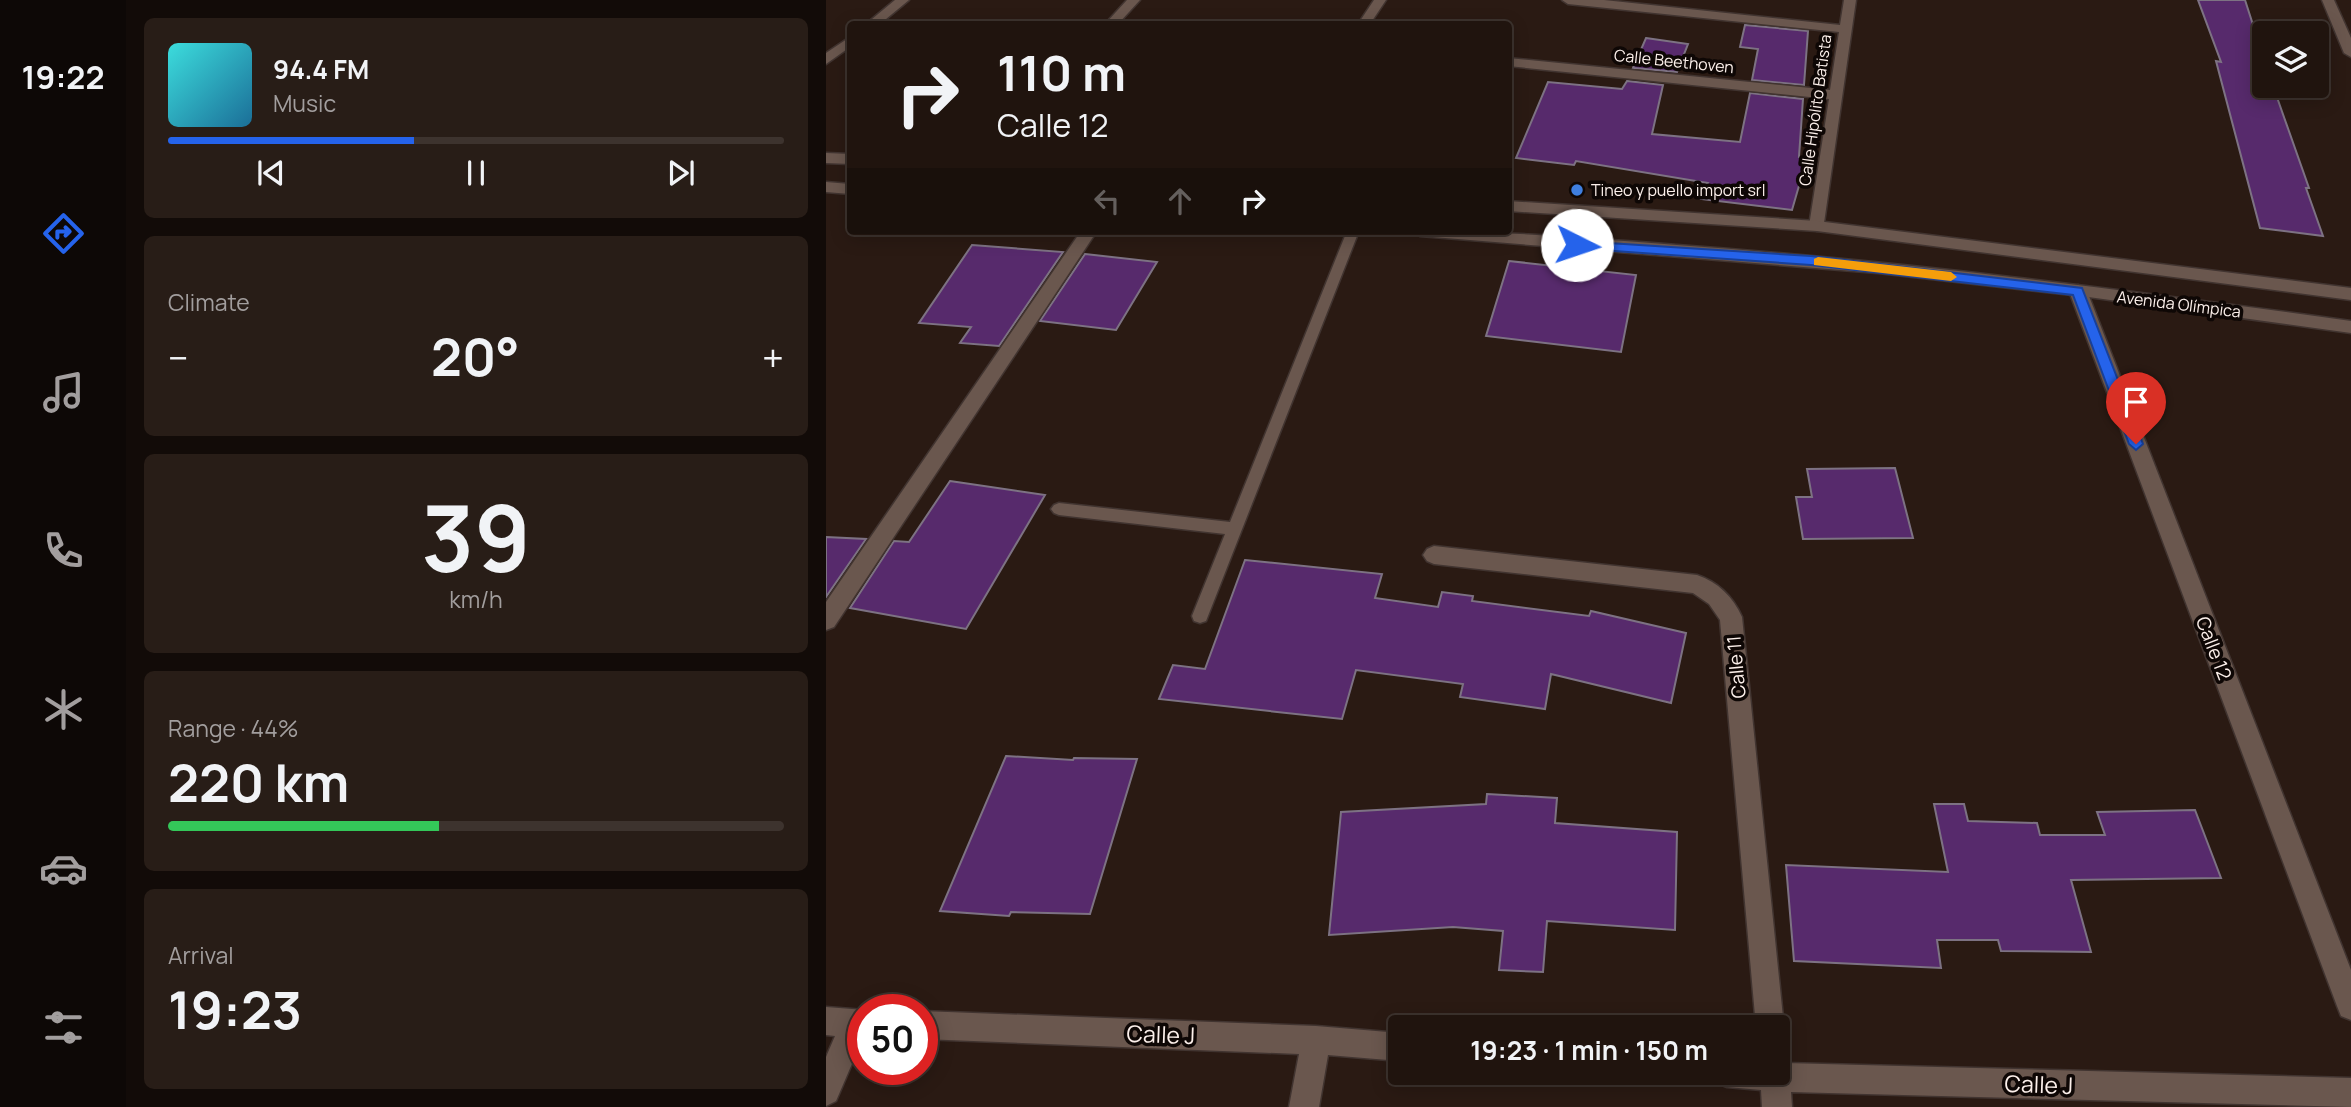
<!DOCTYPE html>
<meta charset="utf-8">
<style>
body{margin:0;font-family:Manrope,sans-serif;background:#281d17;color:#f1f3f6;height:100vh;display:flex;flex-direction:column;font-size:26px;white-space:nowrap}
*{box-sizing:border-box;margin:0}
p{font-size:23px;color:#a29e9e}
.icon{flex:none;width:38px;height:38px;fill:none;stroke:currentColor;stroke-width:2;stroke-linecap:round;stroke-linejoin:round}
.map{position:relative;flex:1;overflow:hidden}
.drawer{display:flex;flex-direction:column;gap:18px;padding:18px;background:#120b08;width:700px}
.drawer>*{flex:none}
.banner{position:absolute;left:21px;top:21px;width:665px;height:214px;border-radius:7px;box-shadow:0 4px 18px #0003,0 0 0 2px #3d332e;background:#20140e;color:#f1f3f6;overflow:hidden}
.fabs{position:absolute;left:1426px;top:21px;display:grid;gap:14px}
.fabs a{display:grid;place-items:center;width:77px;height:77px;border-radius:7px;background:#20140e;box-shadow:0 4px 18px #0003,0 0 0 2px #3d332e;font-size:35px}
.speed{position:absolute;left:21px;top:994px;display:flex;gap:14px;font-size:35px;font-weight:700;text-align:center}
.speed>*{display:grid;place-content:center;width:91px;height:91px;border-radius:50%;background:#20140e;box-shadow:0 4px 18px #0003,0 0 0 2px #3d332e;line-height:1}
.speed .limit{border:10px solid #d22;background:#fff;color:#111}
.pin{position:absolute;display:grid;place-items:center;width:60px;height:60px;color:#fff;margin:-72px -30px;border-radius:50% 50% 50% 0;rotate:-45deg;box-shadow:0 0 7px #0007}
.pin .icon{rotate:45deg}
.me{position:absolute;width:77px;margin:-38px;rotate:94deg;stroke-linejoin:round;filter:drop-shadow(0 0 5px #0008)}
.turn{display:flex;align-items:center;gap:24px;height:147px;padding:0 35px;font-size:32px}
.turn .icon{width:91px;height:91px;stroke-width:2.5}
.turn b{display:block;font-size:49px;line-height:60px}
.lanes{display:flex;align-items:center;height:66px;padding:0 35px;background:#0003;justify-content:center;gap:35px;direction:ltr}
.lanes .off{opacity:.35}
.big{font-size:52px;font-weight:700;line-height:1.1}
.drawer .tile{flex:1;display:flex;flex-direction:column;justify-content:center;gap:10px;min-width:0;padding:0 24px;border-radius:10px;background:#281d17}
.drawer .dial{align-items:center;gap:0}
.dial b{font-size:91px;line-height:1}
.song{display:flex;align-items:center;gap:21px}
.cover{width:84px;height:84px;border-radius:10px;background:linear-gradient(135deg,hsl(180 70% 55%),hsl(200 70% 35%))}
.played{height:7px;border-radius:4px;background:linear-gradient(90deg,#2563eb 40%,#3d332e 40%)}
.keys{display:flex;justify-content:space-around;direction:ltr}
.heat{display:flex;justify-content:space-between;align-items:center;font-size:38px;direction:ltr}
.charge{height:10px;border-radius:5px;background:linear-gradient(90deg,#34c759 44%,#3d332e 0)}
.trip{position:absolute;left:562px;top:1015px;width:402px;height:70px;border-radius:7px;background:#20140e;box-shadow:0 4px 18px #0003,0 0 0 2px #3d332e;font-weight:700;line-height:70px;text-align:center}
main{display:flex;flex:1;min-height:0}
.tab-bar{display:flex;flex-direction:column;width:126px;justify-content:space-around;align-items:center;background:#0d0806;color:#a29e9e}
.tab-bar .icon{width:49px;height:49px}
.tab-bar .selected{color:#2563eb}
.tab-bar b{font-size:32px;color:#f1f3f6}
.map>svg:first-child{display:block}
.building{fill:#572a6c;stroke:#7d7283;stroke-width:2}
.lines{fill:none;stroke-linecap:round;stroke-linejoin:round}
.lane-casing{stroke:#413430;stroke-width:3}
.street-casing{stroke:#413430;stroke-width:3}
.secondary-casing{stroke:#413430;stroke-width:3}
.lane{fill:#6a574e;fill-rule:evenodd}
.street{fill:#6a574e;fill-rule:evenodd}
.secondary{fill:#6a574e;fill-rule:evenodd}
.route{fill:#2563eb;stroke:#184099;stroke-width:2}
.slow{fill:#f59e0b}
.shop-dot{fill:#3f7fe0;stroke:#0e0705;stroke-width:2.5}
.labels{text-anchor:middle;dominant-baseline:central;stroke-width:7;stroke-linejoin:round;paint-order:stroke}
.far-street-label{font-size:16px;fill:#fcf0eb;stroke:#0e0705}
.far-poi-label{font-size:16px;fill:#fcf0eb;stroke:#0e0705;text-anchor:start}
.street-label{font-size:19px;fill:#fcf0eb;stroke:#0e0705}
.near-street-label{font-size:23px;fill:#fcf0eb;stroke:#0e0705}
</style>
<main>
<nav class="tab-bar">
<b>19:22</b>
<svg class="icon selected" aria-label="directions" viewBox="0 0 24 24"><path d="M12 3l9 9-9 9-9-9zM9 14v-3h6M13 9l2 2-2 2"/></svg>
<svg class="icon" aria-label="music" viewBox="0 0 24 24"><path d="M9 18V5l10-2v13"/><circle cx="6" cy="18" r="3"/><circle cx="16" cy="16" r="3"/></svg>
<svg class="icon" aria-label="phone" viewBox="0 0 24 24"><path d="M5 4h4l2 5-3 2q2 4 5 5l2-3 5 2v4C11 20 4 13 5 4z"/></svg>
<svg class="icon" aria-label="climate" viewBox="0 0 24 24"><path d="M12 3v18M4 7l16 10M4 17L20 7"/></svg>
<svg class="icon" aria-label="car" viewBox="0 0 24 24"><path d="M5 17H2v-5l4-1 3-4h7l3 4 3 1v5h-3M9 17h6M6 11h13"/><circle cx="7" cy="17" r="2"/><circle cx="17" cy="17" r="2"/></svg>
<svg class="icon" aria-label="filters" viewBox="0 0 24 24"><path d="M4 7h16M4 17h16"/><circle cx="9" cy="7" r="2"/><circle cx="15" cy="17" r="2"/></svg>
</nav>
<section class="drawer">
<div class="tile">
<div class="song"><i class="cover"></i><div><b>94.4 FM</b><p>Music</p></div></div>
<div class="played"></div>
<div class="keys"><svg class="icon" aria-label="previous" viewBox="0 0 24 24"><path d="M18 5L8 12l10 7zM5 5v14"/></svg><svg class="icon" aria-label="pause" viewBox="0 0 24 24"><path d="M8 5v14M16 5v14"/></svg><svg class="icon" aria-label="next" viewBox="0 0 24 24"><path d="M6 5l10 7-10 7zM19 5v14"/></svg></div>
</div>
<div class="tile"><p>Climate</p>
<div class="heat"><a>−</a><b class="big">20°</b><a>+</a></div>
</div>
<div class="tile dial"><b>39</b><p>km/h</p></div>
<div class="tile"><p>Range · 44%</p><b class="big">220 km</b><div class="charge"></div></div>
<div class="tile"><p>Arrival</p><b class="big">19:23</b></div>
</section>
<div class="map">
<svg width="1525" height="1107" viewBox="0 0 1525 1107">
<rect width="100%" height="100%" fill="#2a1a13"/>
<g class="building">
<polygon points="1372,0 1419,0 1438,59 1438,86 1447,86 1483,188 1480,188 1497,236 1434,228 1390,61 1395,62"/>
<polygon points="919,25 982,31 978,85 926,80 932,49 914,47"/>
<polygon points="820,38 862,44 851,72 807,68"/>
<polygon points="801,81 837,85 826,134 914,142 924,93 977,99 973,157 981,158 966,210 875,199 882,183 750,161 748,165 690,158 722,82 796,89"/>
<polygon points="146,245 237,252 173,346 134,343 145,327 93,323"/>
<polygon points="259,254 331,262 290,330 214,321"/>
<polygon points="683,261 810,275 795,352 660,336"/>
<polygon points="1069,468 1087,538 977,539 970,497 986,497 981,469"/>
<polygon points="124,481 219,495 140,629 24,608 68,541 83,542"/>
<polygon points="0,537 40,539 0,597"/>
<polygon points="419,560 556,574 549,598 612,607 616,592 647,596 646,601 763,616 765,611 860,633 845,703 725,674 719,709 634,697 637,684 530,670 516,719 333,699 347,665 379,669"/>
<polygon points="180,756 247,760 248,758 311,759 264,914 185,912 183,916 114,911"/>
<polygon points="661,794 731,798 729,823 851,832 849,930 721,921 717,972 673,970 677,931 627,927 503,935 515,812 660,804"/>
<polygon points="1108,804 1138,804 1142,821 1211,823 1214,835 1279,835 1271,812 1369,810 1395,878 1245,880 1265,952 1175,951 1172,940 1111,940 1115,968 968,961 960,865 1122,872"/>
</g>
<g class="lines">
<g class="lane-casing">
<polygon id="lane" points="521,231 533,231 380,621 374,623 368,621 366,616 399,534 233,515 228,513 225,509 228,505 233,503 404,522"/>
</g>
<g class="street-casing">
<g id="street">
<polygon points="69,0 83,0 54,24 40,24"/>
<polygon points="301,0 314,0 292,24 279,24"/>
<polygon points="548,0 560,0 544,24 532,24"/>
<polygon points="736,0 778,0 1014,25 1018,0 1030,0 997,230 991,231 983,226 1003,99 682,66 682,58 1004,90 1013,32 742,4"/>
<polygon points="1496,0 1508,0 1525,38 1525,57 1518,53"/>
<polygon points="24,37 24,47 0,64 0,53"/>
<polygon points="255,231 271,231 8,627 0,630 0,602"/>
<polygon points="1252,285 1261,291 1525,970 1525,1020 1515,1016 1511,1006 1243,291"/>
<path d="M608 546 871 575C892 582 907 597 916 617L958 1027 954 1037 952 1038V1027H930L894 620 883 604 867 593 608 564 601 561 597 555 601 549Z"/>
<polygon points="0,1007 39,1010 37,1010 37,1038 10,1101 0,1106 0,1057 9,1036 0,1035"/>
<polygon points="96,1011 490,1026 574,1033 574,1061 502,1055 493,1107 463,1107 473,1054 96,1039"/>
<polygon points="952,1060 959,1063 1525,1078 1525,1107 965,1092 966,1107 936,1107 935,1090 901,1087 891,1083 887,1073 952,1073"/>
</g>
</g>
<g class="secondary-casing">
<g id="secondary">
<polygon points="0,153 24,154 24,164 0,163"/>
<polygon points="0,182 24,184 24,194 0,192"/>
<polygon points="682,201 991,221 1525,288 1525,300 991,231 682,211"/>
<path d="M586 231C674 231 762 238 851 245 1077 261 1301 290 1525 321V333L1255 296 1052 273 594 236Z"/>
</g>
</g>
<use href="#lane" class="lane"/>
<use href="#street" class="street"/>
<use href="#secondary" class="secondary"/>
</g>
<polygon class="route" points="751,241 985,256 1256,288 1317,444 1310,450 1303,444 1247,295 985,265 746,248 745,245"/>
<polygon class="slow" points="992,257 1125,272 1131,277 1125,281 988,265 988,259"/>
<circle class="shop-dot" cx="751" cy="190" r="7"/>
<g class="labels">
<g class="far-street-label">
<text transform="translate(848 61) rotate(6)">Calle Beethoven</text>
<text transform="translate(989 110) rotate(-82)">Calle Hipólito Batista</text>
<text transform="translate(1353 304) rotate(7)">Avenida Olímpica</text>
</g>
<g class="far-poi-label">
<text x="765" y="190">Tineo y puello import srl</text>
</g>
<g class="street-label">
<text transform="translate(1388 648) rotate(69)">Calle 12</text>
<text transform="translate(910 667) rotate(-95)">Calle 11</text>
</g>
<g class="near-street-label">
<text transform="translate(335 1034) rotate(2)">Calle J</text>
<text transform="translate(1213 1084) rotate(2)">Calle J</text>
</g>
</g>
</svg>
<div class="fabs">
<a><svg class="icon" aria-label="layers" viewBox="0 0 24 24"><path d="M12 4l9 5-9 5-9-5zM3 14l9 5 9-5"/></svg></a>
</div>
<div class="speed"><div class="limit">50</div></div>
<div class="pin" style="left:1310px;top:444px;background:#d93025"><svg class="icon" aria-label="arrive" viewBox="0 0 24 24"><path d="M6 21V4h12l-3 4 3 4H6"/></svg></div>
<svg class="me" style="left:751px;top:245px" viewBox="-20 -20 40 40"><circle r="19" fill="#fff"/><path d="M0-13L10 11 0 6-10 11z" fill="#2563eb"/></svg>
<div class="trip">19:23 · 1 min · 150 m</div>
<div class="banner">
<div class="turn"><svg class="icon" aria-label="right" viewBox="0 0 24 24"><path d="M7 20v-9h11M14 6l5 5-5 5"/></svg><div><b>110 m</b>Calle 12</div></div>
<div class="lanes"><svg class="icon off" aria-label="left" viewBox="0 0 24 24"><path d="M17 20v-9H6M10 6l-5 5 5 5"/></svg><svg class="icon off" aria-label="ahead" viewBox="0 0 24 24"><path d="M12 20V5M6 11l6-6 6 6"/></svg><svg class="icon" aria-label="right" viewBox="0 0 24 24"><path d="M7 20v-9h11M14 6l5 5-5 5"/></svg></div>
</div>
</div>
</main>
